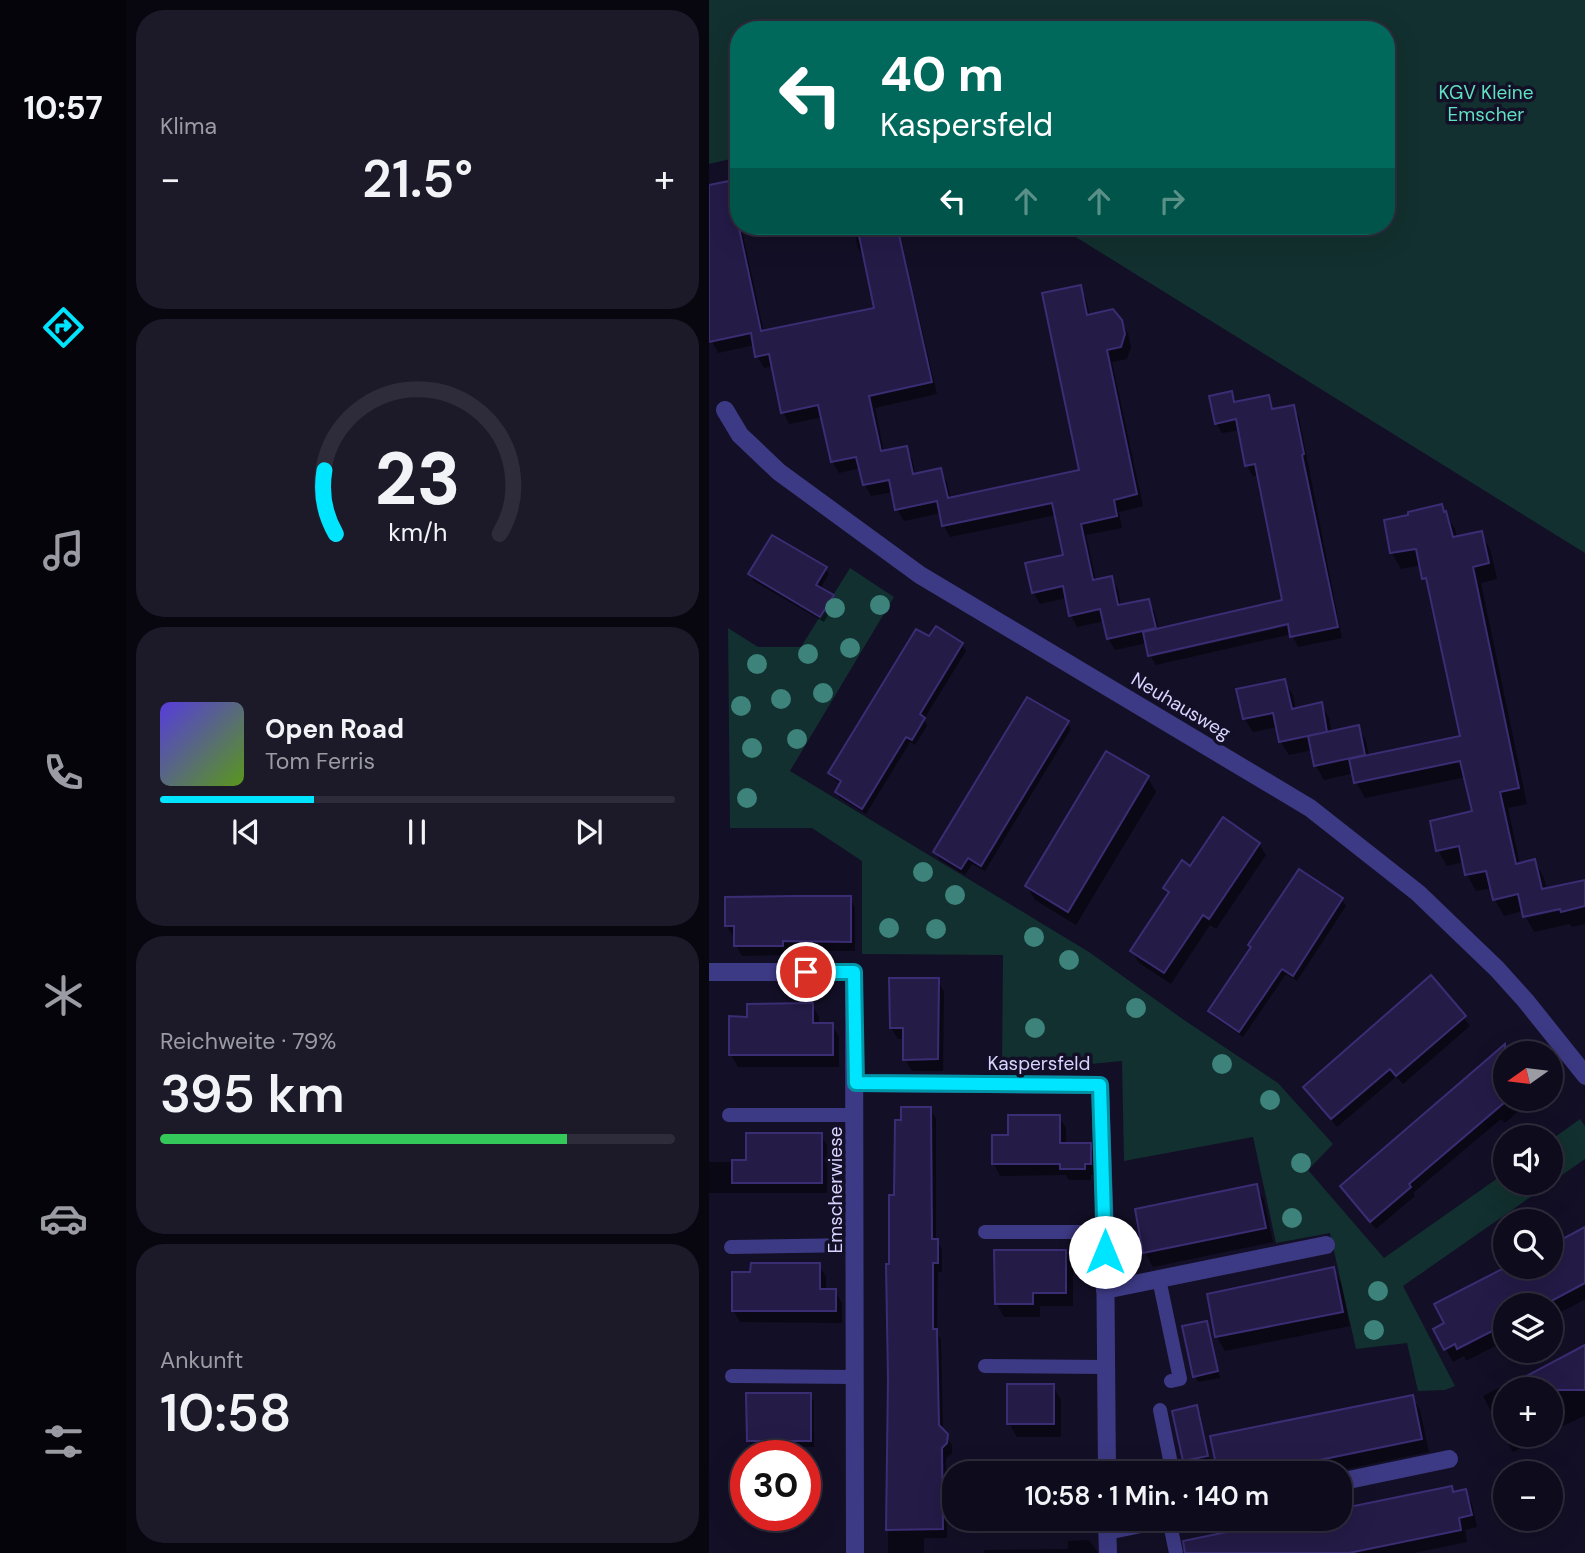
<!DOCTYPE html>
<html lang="de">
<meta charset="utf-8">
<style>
body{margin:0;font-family:"DM Sans",sans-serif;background:#1c1929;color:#f1f3f6;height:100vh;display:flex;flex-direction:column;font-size:26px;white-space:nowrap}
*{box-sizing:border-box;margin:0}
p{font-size:23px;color:#9b9ba3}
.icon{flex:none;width:38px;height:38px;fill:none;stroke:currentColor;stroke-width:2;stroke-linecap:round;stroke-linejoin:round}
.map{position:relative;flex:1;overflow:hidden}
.drawer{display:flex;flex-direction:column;gap:10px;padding:10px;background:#08060f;width:583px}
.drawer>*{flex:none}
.banner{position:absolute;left:21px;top:21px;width:665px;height:214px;border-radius:28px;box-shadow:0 7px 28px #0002,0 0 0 2px #2e2b3b;background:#00695c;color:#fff;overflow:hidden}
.needle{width:46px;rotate:256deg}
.tools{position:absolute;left:784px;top:1041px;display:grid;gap:14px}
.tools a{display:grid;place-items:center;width:70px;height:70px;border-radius:50%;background:#0e0b1c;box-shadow:0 7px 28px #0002,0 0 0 2px #2e2b3b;font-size:35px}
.speed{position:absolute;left:21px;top:1440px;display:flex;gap:14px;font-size:35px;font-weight:700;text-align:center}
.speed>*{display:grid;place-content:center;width:91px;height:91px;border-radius:50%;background:#0e0b1c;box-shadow:0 7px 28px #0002,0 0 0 2px #2e2b3b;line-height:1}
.speed .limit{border:10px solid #d22;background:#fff;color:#111}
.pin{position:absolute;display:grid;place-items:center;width:60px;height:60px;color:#fff;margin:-30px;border:4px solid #fff;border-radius:50%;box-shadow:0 2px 7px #0007}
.me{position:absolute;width:77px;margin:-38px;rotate:0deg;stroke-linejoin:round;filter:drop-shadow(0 0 5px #0008)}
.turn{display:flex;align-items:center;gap:24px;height:147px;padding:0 35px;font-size:32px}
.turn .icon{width:91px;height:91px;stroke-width:2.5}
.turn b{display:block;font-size:49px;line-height:60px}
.lanes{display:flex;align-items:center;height:66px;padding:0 35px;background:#0003;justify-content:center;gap:35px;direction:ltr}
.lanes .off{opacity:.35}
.big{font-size:52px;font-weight:600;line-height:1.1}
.drawer .card{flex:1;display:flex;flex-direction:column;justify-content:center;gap:10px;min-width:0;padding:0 24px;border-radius:28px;background:#1c1929}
.drawer .dial{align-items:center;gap:0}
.dial svg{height:182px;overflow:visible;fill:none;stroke:#2e2b3b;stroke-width:7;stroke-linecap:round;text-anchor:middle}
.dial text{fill:#f1f3f6;stroke:none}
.song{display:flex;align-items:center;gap:21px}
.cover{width:84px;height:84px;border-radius:10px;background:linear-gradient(135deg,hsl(250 70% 55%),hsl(90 70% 35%))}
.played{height:7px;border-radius:4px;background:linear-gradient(90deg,#00e5ff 30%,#2e2b3b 30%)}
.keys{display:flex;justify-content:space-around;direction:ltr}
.heat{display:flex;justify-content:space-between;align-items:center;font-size:38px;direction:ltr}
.charge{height:10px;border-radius:5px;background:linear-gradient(90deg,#34c759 79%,#2e2b3b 0)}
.trip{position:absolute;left:233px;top:1461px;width:410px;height:70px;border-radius:28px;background:#0e0b1c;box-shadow:0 7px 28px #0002,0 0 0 2px #2e2b3b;font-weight:600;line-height:70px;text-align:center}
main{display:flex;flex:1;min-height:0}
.tabs{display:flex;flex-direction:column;width:126px;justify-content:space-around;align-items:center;background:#06040b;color:#9b9ba3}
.tabs .icon{width:49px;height:49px}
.tabs .current{color:#00e5ff}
.tabs b{font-size:32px;color:#f1f3f6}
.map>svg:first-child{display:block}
.green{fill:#12302f}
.shadow{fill:#0007;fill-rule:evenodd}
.building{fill:#241b47;stroke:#3b2d73;stroke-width:2}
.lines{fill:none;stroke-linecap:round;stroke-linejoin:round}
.service{stroke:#3d3a85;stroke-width:14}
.minor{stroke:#3d3a85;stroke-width:18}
.tree{fill:#3d827b}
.route-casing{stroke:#0095a6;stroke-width:18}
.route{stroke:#00e5ff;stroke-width:12}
.labels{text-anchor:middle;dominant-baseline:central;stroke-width:7;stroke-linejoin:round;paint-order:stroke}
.park-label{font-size:19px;fill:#5fe0c0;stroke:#130f26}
.street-label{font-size:19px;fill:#d9d4ff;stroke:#130f26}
</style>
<main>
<nav class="tabs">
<b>10:57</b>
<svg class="icon current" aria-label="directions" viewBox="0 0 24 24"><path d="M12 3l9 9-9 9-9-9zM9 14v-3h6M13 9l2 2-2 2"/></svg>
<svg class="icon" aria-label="music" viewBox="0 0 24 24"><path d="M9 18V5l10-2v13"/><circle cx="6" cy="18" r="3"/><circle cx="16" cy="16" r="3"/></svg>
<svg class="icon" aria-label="phone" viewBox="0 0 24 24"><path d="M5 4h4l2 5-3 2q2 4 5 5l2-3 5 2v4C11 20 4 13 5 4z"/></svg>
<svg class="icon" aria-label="climate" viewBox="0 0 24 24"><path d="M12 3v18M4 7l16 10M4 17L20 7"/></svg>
<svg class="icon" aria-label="car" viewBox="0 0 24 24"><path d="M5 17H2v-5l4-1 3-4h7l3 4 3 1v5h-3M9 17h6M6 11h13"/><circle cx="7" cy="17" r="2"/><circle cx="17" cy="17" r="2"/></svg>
<svg class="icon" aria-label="filters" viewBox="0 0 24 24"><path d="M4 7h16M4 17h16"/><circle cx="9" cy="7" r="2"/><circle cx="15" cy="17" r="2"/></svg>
</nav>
<section class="drawer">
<div class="card"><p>Klima</p>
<div class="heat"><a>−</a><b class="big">21.5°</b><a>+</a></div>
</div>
<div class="card dial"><svg viewBox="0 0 100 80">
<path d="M14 69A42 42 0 1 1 86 69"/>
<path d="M14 69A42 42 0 0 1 9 41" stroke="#00e5ff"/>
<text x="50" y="56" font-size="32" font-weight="700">23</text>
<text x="50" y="72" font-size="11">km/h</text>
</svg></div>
<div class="card">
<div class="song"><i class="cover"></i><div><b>Open Road</b><p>Tom Ferris</p></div></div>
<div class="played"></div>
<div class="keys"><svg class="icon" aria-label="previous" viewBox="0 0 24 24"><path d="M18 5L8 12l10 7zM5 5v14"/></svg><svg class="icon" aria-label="pause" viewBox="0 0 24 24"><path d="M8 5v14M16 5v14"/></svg><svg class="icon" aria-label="next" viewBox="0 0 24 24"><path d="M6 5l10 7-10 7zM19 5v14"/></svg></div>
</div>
<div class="card"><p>Reichweite · 79%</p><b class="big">395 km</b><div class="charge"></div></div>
<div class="card"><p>Ankunft</p><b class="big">10:58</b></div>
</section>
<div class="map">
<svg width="877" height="1553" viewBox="0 0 877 1553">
<rect width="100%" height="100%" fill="#130f26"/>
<g class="green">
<polygon points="0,0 876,0 876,553 349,226 677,226 677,30 30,30 30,157 0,164"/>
<polygon points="141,568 185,597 81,771 380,952 475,1020 569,1083 624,1144 599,1170 675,1258 796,1173 796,1183 842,1183 842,1140 871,1119 876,1126 876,1159 694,1286 746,1386 736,1390 709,1391 698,1343 647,1349 621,1233 567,1243 544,1137 415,1161 413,1061 371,1065 293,1066 294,955 153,954 153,861 103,828 21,828 19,628 49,647 92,647"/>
</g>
<g class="shadow">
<polygon points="19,183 25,195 30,226 32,226 55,332 167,309 156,259 149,248 144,226 189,226 228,394 166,408 175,452 197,448 203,459 207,476 231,470 238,482 242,499 372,472 371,287 377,299 381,316 411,321 419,333 422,347 418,359 403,362 434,506 410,512 413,528 377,535 387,581 402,578 409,589 412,607 439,601 446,612 450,630 576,601 550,475 544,476 538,466 531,430 513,433 507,423 522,393 528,403 559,397 565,410 584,407 590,417 633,638 589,647 583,634 447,665 442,657 588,624 587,620 441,653 441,656 438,643 406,650 399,638 396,621 368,627 362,615 358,598 331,604 324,592 356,557 347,515 241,537 235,526 232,513 195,521 188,509 184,492 162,496 156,485 152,468 130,473 123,461 114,417 80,424 74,412 64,366 55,368 48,356 46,345 9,353 3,341 0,328 0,187"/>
<path d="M732 506 746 529 748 538 772 533 781 549 788 579 772 583 818 804 799 808 811 865 826 861 835 878 838 890 877 881V924L863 927 861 924 825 932 814 911 795 916 786 900 783 888 767 891 758 875 755 862 738 866 729 850 765 812 757 777 656 798 647 782 645 773 615 780 607 766 604 750 580 755 571 741 568 727 544 732 535 718 575 681 584 695 587 710 612 704 620 718 623 733 649 727 657 741 660 757 754 737 722 590 715 578 712 565 692 569 683 553 677 522ZM859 905 860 909 818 918V914Z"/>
<polygon points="116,568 120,574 111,589 123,596 127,602 115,622 45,581 41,574"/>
<polygon points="220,639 253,644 257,651 215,719 218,726 206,745 201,742 157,814 131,798 128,792 132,784 125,779 121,773"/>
<polygon points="358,723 362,729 276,871 263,864 256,875 230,859 226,852"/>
<polygon points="398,753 439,778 447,792 367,925 326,900 318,886"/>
<polygon points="550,844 557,855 507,929 501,925 462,984 430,963 423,951 460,895 456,888 481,868"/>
<polygon points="141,898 146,908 146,951 79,951 79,955 33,956 27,945 27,936 24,936 18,926"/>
<polygon points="633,900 637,906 588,981 577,974 534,1037 505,1017 501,1011 543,949 541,945"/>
<polygon points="722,977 761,1026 694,1084 687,1077 628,1127 597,1088"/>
<polygon points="229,980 235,992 234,1071 203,1071 196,1059 196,1039 189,1039 182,1028"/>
<polygon points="103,1005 110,1017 110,1025 123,1025 130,1037 130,1067 29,1067 22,1055 22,1018 40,1018"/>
<polygon points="789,1053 796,1061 796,1099 823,1099 796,1123 792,1119 704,1193 706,1196 667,1229 633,1187"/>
<polygon points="221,1109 227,1118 227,1239 233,1250 233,1272 229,1272 228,1333 232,1340 234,1432 243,1445 243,1453 237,1458 238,1538 215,1538 215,1553 179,1553 182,1265 193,1122"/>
<polygon points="350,1117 357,1128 357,1145 381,1145 387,1157 388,1175 382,1175 382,1180 360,1180 357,1175 291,1176 285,1164"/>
<polygon points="112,1135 118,1145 118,1193 0,1193 0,1162 39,1162"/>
<polygon points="547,1186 555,1200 564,1242 444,1267 436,1253 428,1211"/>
<polygon points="877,1228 877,1299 842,1317 842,1306 796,1306 796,1341 757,1361 755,1356 744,1362 726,1329 737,1324 802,1267 842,1267 842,1246"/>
<polygon points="356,1251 364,1265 364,1306 331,1306 331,1317 295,1317 287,1303"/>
<polygon points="110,1265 117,1277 117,1291 126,1291 133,1303 133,1323 31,1322 24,1310"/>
<polygon points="624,1269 632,1283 641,1326 516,1351 508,1337 500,1295"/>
<polygon points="497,1323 501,1329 511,1378 489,1382 486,1376"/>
<polygon points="877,1347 877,1415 842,1432 842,1390 796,1390 796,1435 837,1435 804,1452 774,1396 811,1377 813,1380"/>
<polygon points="344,1386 352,1400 352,1437 308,1437 300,1423"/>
<polygon points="101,1395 105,1402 105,1447 43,1447 40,1441"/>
<polygon points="703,1397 711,1410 720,1452 613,1474 511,1474"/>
<polygon points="487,1407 491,1414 501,1462 479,1467 475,1460"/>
<polygon points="742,1488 746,1494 756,1491 763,1504 768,1527 756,1530 758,1542 705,1553 508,1553 590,1519 630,1519 630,1511"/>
<polygon points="380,1540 389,1553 275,1553 275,1550 359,1549 359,1541"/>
</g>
<g class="building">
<polygon points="20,181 52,331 165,308 148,226 188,226 223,382 160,396 172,451 198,446 204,474 232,468 239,498 370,470 333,293 372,285 378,315 404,309 413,320 416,334 412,347 398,350 428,494 405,500 408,516 372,524 384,580 403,576 409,605 440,599 447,628 398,639 391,609 360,616 354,586 323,593 316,563 354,555 343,503 233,526 228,501 186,510 180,480 154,485 147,457 122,462 109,405 72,413 60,354 46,357 42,333 0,342 0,185"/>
<polygon points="523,391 525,402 560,395 563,409 585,405 595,454 593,455 629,627 581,637 579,624 439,656 434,632 573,600 546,464 536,466 527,419 506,424 500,396"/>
<polygon points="733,504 735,512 737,511 744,537 773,531 780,563 764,567 810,788 791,792 807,864 826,859 833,889 876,880 876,906 852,912 851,909 814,917 809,894 784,900 777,871 756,875 750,846 727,851 721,821 763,811 751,761 645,783 640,759 751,736 717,578 713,579 707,549 681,553 675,520 699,515 699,512"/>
<polygon points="63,535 118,567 107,585 125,595 111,617 39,574"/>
<polygon points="227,626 254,643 211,714 216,718 203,740 197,737 153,809 126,792 132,781 119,773 207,629 220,636"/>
<polygon points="576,679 583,709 613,702 618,732 570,742 564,713 534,719 527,689"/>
<polygon points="318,697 360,721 272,866 259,858 252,869 224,852"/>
<polygon points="650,725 656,755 605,766 599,736"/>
<polygon points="397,751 440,776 359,912 316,886"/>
<polygon points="514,817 551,843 500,919 494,915 455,973 421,951 460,892 454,888 473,860 481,866"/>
<polygon points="590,869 634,898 584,976 573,969 530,1032 499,1011 542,947 539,945"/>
<polygon points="88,896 142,896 142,942 74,941 74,946 25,946 25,926 16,926 16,897"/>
<polygon points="722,975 757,1016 687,1076 681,1069 622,1119 594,1087"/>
<polygon points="180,978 230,978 229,1059 194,1060 194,1028 181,1028"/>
<polygon points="104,1003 104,1023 124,1023 124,1055 20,1055 20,1016 38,1017 38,1004"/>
<polygon points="796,1044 796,1102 700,1184 702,1187 661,1222 631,1186"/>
<polygon points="192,1107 222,1107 223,1239 229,1239 229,1263 224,1263 224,1329 228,1329 230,1425 239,1434 238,1443 233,1448 234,1529 177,1530 179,1378 177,1264 180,1264 180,1195 185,1195 186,1120 192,1120"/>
<polygon points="299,1115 351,1115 351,1143 382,1143 382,1164 376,1164 376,1169 351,1169 351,1164 283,1164 283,1135 299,1135"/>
<polygon points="37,1133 113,1133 113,1183 23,1183 23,1160 37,1160"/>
<polygon points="548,1184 557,1228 434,1253 426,1209"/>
<polygon points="876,1227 876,1283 833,1306 796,1306 796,1318 786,1323 789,1328 748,1349 746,1344 735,1350 724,1329 735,1323 725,1304 797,1267 842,1267 842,1245"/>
<polygon points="285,1250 357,1250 357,1293 324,1293 324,1304 286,1304"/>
<polygon points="42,1263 111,1263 111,1289 127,1289 127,1311 23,1311 23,1272 41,1272"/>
<polygon points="625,1267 634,1312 506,1337 498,1294"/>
<polygon points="498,1321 509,1371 484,1377 473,1326"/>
<polygon points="876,1345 876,1390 791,1390"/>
<rect x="298" y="1384" width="47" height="40"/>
<polygon points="37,1393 102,1393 102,1441 38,1441"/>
<polygon points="704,1395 713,1439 542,1474 509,1474 501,1436"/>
<polygon points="488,1405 499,1456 474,1461 463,1411"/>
<polygon points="743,1486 744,1492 757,1489 763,1515 750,1518 752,1530 640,1553 476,1553 474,1541 581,1519 630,1519 630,1509"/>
</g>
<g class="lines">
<g class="service">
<polyline points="20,1115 147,1115"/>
<polyline points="276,1232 396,1232"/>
<polyline points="22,1247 147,1245"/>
<polyline points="450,1279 471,1379 462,1381"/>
<polyline points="276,1366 396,1367"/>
<polyline points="23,1376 146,1377"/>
<polyline points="451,1410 464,1474"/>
<polyline points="460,1519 467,1553"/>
</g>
<g class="minor">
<polyline points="16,410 31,435 70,472 211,575 601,808 709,893 788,969 816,1000 877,1076"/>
<polyline points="0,972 145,972 146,1553"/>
<polyline points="147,1083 391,1085 396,1232 398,1474"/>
<polyline points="396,1290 617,1245"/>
<polyline points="630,1482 740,1459"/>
<polyline points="398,1522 399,1553"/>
<polyline points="398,1531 456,1519"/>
</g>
</g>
<g class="tree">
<circle cx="171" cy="605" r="10"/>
<circle cx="126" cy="608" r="10"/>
<circle cx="141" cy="648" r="10"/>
<circle cx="99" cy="654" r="10"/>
<circle cx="48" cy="664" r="10"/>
<circle cx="114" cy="693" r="10"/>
<circle cx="72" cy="699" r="10"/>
<circle cx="32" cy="706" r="10"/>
<circle cx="88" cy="739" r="10"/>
<circle cx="43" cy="748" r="10"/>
<circle cx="38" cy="798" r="10"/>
<circle cx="214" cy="872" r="10"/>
<circle cx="246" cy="895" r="10"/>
<circle cx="180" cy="928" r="10"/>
<circle cx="227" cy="929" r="10"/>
<circle cx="325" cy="937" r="10"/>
<circle cx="360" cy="960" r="10"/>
<circle cx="427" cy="1008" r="10"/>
<circle cx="326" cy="1028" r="10"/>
<circle cx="513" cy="1064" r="10"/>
<circle cx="561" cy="1100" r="10"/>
<circle cx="592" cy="1163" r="10"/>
<circle cx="583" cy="1218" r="10"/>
<circle cx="669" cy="1291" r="10"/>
<circle cx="665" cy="1330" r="10"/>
</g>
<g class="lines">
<g class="route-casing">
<polyline id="route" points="97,972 145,972 147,1083 391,1085 396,1252"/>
</g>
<use href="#route" class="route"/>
</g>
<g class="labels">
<g class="park-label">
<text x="777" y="92">KGV Kleine<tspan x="777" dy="22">Emscher</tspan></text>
</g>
<g class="street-label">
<text transform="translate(472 706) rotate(31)">Neuhausweg</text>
<text x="330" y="1063">Kaspersfeld</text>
<text transform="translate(126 1190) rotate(-90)">Emscherwiese</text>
</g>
</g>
</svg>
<div class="tools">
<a><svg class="needle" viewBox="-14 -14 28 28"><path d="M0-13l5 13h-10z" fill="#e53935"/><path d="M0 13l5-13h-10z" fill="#9b9ba3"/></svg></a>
<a><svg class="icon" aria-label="sound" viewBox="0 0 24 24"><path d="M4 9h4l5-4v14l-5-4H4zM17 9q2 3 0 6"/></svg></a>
<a><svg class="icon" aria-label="search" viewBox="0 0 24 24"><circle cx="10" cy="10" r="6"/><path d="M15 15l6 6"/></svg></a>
<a><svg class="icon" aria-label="layers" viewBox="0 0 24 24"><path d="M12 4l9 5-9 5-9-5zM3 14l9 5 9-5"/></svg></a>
<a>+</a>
<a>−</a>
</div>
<div class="speed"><div class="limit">30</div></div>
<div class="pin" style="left:97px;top:972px;background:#d93025"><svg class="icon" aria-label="arrive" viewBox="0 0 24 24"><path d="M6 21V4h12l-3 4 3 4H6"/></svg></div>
<svg class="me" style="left:396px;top:1252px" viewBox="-20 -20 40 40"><circle r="19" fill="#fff"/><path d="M0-13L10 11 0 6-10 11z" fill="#00e5ff"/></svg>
<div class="trip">10:58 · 1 Min. · 140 m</div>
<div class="banner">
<div class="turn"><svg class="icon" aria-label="left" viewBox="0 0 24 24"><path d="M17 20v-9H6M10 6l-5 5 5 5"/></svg><div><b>40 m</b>Kaspersfeld</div></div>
<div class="lanes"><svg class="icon" aria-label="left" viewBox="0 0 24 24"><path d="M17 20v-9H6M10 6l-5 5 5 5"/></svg><svg class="icon off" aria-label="ahead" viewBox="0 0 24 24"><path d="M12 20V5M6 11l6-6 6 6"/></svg><svg class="icon off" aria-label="ahead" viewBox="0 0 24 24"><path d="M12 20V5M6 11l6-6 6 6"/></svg><svg class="icon off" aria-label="right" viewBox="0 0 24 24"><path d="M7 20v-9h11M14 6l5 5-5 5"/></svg></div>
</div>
</div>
</main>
